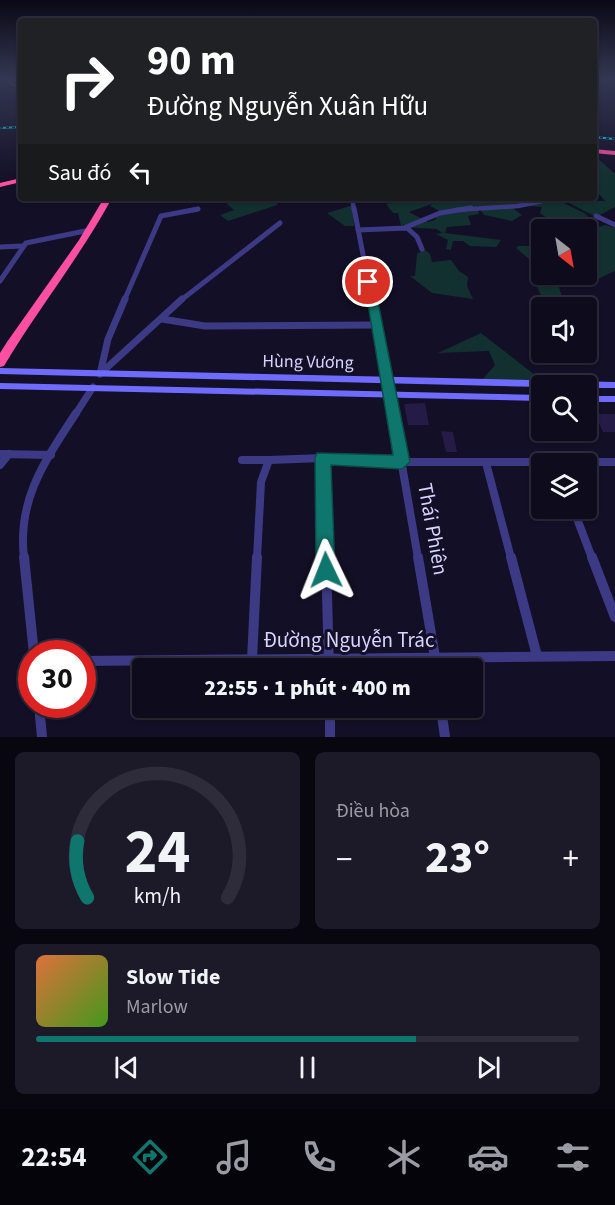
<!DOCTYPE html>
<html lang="vi">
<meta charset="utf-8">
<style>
body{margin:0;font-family:"Source Sans 3",sans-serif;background:#1c1929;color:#f1f3f6;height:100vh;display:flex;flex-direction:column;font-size:22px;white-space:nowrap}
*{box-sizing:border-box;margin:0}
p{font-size:20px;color:#9b9ba3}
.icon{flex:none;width:33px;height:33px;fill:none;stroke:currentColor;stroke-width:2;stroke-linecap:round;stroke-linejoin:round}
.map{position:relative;height:737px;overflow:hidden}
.drawer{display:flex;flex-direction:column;gap:15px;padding:15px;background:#08060f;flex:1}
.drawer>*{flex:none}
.banner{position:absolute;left:18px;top:18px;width:579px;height:183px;border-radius:6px;box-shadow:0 2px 4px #0004,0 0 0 2px #2e2b3b;background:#202124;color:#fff;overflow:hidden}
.needle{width:39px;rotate:149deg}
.tools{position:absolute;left:531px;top:219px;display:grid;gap:12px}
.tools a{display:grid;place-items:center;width:66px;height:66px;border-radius:6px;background:#0e0b1c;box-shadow:0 2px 4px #0004,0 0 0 2px #2e2b3b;font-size:30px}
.speed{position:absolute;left:18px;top:640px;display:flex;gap:12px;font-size:30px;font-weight:700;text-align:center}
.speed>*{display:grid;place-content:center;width:78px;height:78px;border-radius:50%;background:#0e0b1c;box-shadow:0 2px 4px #0004,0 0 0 2px #2e2b3b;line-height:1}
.speed .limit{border:9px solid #d22;background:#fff;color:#111}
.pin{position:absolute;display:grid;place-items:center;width:51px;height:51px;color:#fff;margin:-26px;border:3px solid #fff;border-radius:50%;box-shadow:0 2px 6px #0007}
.me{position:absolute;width:66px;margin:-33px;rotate:358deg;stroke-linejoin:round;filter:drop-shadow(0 0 4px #0008)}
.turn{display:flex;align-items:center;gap:21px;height:126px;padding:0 30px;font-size:27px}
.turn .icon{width:78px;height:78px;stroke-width:2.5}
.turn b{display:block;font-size:42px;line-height:51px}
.then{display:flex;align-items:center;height:57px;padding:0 30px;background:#0003;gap:12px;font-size:22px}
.big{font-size:45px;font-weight:800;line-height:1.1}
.drawer .tile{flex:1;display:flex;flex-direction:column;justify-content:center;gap:9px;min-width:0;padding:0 21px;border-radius:9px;background:#1c1929}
.drawer .dial{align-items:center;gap:0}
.dial svg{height:156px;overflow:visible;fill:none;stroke:#2e2b3b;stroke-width:7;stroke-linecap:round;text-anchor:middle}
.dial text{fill:#f1f3f6;stroke:none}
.song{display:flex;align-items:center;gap:18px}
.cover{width:72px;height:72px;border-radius:9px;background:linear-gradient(135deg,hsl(20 70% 55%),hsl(100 70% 35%))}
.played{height:6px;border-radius:3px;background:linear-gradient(90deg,#0f766e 70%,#2e2b3b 70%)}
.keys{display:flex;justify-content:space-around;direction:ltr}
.heat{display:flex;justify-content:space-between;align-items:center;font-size:33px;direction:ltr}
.drawer .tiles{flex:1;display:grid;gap:15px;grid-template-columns:1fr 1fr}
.tile:last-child{grid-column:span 2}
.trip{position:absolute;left:132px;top:658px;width:351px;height:60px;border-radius:6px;background:#0e0b1c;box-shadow:0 2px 4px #0004,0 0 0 2px #2e2b3b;font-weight:800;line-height:60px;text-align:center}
.tab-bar{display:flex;height:96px;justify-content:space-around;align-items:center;background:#06040b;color:#9b9ba3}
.tab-bar .icon{width:42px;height:42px}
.tab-bar .current{color:#0f766e}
.tab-bar b{font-size:27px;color:#f1f3f6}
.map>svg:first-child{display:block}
.green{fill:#12302f;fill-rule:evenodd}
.building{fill:#241b47}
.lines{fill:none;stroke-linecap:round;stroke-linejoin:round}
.street-far5{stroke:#3d3a85;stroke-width:3}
.street-far4{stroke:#3d3a85;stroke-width:4.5}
.street-far3{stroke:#3d3a85;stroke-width:5}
.street-far2{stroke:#3d3a85;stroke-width:7}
.street-far1{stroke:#3d3a85;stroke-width:8}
.street{stroke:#3d3a85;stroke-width:10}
.secondary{fill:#6f6bff;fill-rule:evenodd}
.highway{fill:#ff4fa3;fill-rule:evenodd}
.rail-casing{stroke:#00e5ff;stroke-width:2}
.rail{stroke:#130f26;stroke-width:1.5;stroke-dasharray:3;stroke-linecap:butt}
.route{fill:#0f766e;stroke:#0a4d48;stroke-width:1.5}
.labels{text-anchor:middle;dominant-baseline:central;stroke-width:6;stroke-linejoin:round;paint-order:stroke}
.street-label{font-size:18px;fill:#d9d4ff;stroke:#130f26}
.near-street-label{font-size:21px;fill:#d9d4ff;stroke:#130f26}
</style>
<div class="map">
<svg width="615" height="737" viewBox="0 0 615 737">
<rect width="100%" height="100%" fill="#130f26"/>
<g class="green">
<polygon points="594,155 615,174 615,207 596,217 561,199 605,201 599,194 594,194"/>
<polygon points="234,198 279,198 277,205 228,221 220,215 234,210 227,204"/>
<path d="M419 198H554L586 214 596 228 605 225 615 228V271L581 287H559L563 300 542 297 535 283 544 282 541 277 544 275 562 283 561 275 586 274V230L550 229 553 223 540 213 542 207 517 205 514 209 522 215 512 221 484 215 477 205 479 214 468 216 471 225 447 227 445 233 501 240 496 247 470 246 463 241H453L451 250 446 249 448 240 436 234 443 233 436 229 403 227 404 224 401 226 398 213H393L386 204ZM432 204 430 206 440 211 435 220 428 222 409 212Z"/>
<polygon points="353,205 354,226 345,226 327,213"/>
<polygon points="518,246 541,246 541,269 516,248"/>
<polygon points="424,249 430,254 432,262 451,260 459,271 468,277 467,286 473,299 432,293 410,276 415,276 417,254"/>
<polygon points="481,333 544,382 482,380 495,365 489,351 438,353"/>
</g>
<g class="building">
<polygon points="425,403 429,425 408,425 404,404"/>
<polygon points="595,414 615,414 615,432 603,432"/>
<polygon points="441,431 453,432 457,452 446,452"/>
</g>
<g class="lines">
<polyline class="street-far5" points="15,79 7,81 21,89"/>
<g class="street-far4">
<polyline points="352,198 354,210"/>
<polyline points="193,210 198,209"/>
<polyline points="456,210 518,206 557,198"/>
</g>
<g class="street-far3">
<polyline points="354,208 372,301"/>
<polyline points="596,216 615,225"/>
<polyline points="404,228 440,213 471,208"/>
<polyline points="358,230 407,228 417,237 422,249"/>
<polyline points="0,247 22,246"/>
<polyline points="0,281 26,243 90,230"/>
<polyline points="124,301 161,216 198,209"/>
<polyline points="180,301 280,223"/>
</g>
<g class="street-far2">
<polyline points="372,299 388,381"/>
<polyline points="162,319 205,326 376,325"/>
<polyline points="100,374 182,299"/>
<polyline points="100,374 108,339 125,299"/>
<polyline points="390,395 393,415"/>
<polyline points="75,415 93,387"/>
</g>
<g class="street-far1">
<polyline points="393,413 418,558"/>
<polyline points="0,454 51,455"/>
<polyline points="323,458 326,558"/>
<polyline points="242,460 269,460"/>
<polyline points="486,463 511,558"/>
<polyline points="0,465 9,454"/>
<polyline points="573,508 592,558"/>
<path d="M24 558C17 499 45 461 76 413"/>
<polyline points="257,558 261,482 269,460 323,458 402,462 615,462"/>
</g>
<g class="street">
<polyline points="24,557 34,654"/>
<polyline points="326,557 329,669"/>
<polyline points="418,557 437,669"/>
<polyline points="511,557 537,656"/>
<polyline points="592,557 615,617"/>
<polyline points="252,660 257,557"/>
<polyline points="82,661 615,656"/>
<polyline points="39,705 42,737"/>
<polyline points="330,708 330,737"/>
<polyline points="441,708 445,737"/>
</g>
<g class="secondary">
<polygon points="0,368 615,382 615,388 586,388 586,386 542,387 0,374"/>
<polygon points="0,383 542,395 542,401 0,389"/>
<rect x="586" y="396" width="29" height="6"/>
</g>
<g class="highway">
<polygon points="594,149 615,151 615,155 594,153"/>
<polygon points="21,178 21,182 0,187 0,183"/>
<path d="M104 198H112C80 257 38 309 4 366L0 367V353L7 342 79 240Z"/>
</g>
<g class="rail-casing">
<g id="rail">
<polyline points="0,128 21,127"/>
<polyline points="594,137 615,139"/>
</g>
</g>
<use href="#rail" class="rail"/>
</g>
<linearGradient id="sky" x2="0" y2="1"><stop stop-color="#0a0815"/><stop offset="0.43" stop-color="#333752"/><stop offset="1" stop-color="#333752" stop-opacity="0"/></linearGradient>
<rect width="615" height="182" fill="url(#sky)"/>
<polygon class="route" points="364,280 374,282 410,462 402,469 331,465 335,570 333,576 326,579 319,576 316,570 315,458 317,453 393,455"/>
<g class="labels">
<g class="street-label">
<text transform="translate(308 362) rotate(1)">Hùng Vương</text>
</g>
<g class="near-street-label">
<text transform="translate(433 529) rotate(80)">Thái Phiên</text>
<text x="349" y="640">Đường Nguyễn Trác</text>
</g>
</g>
</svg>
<div class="tools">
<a><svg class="needle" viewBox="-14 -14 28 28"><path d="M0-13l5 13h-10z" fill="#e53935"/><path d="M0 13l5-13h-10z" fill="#9b9ba3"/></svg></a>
<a><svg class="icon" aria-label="sound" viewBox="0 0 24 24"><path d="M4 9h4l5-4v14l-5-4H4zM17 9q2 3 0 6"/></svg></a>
<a><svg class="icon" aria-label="search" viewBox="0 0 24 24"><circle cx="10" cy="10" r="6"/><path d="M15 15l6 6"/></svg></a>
<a><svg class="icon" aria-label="layers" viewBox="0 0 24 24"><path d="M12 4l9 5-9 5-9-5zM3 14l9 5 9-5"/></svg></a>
</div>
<div class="speed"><div class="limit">30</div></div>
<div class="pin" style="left:368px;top:282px;background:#d93025"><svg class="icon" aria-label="arrive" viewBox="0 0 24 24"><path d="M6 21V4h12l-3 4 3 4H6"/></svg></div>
<svg class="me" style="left:326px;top:570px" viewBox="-20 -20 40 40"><path d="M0-17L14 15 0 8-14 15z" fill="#0f766e" stroke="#fff" stroke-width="4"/></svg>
<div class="trip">22:55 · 1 phút · 400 m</div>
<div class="banner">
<div class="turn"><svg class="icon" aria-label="right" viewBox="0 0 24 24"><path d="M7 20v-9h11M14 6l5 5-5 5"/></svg><div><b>90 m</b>Đường Nguyễn Xuân Hữu</div></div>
<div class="then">Sau đó<svg class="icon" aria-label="left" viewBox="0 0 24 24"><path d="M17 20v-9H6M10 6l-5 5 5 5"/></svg></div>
</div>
</div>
<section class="drawer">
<div class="tiles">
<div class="tile dial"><svg viewBox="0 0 100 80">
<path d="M14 69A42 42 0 1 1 86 69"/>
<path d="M14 69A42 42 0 0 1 9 40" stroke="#0f766e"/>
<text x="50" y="56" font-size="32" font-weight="700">24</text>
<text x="50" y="72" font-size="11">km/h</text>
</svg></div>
<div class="tile"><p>Điều hòa</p>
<div class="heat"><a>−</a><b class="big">23°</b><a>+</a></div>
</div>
<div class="tile">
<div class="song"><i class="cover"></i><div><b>Slow Tide</b><p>Marlow</p></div></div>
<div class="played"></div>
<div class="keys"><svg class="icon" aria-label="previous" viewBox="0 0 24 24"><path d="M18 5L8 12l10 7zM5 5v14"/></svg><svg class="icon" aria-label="pause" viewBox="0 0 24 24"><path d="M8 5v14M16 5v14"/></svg><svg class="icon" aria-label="next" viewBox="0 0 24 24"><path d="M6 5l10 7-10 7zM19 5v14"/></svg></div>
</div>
</div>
</section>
<nav class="tab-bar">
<b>22:54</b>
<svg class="icon current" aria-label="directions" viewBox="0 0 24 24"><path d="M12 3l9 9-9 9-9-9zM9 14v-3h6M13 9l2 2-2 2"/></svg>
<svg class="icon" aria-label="music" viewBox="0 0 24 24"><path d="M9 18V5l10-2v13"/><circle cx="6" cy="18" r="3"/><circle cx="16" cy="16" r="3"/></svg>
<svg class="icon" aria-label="phone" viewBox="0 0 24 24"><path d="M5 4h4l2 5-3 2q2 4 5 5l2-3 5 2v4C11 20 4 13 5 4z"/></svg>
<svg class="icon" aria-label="climate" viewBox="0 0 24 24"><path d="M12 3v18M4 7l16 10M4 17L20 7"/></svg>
<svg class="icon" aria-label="car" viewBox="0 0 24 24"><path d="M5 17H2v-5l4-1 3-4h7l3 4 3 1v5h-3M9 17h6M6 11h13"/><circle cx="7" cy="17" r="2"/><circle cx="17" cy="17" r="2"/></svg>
<svg class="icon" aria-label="filters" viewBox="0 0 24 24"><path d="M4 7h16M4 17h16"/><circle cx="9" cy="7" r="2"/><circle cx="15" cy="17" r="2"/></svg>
</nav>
